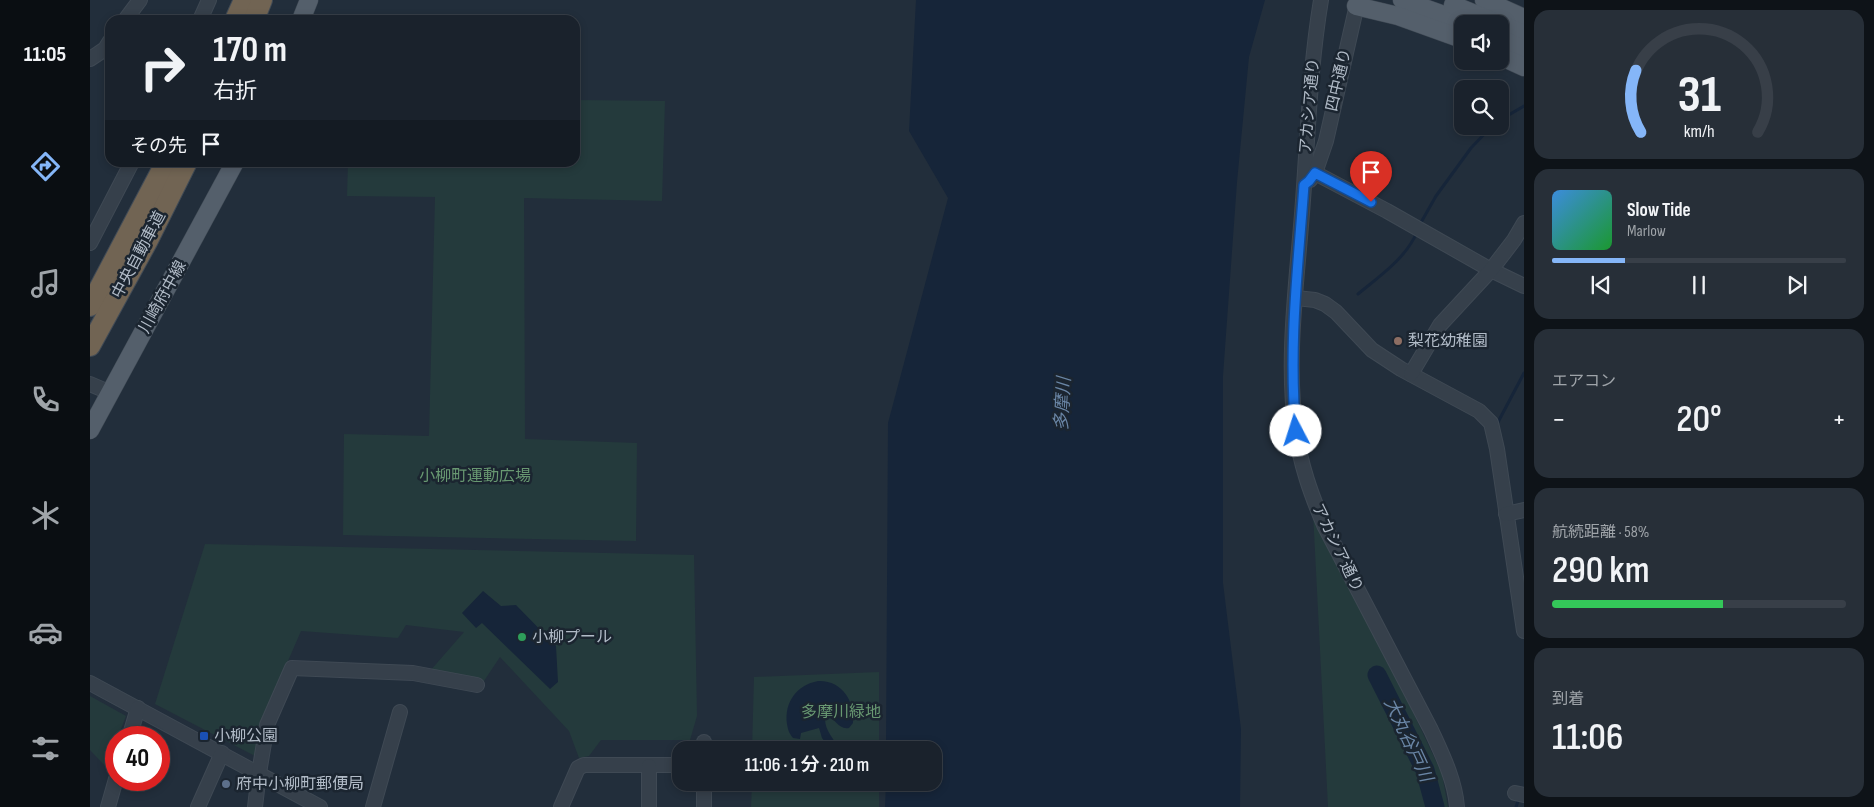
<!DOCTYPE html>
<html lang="ja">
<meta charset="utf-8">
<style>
body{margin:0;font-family:"Sofia Sans Condensed","Noto Sans JP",sans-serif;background:#272f38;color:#f1f3f6;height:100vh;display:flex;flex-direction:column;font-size:19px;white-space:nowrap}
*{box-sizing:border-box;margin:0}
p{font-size:16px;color:#9fa4a9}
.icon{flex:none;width:28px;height:28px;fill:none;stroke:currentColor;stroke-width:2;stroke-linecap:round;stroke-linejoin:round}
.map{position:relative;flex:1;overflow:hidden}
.side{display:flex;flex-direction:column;gap:10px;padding:10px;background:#0e1318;width:350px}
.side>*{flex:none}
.top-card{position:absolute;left:15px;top:15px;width:475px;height:152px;border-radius:15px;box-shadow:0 2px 8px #0003,0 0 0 1px #383f48;background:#1a222c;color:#f1f3f6;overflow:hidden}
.fabs{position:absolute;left:1364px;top:15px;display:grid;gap:10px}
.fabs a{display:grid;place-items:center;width:55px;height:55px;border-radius:10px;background:#1a222c;box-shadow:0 2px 8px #0003,0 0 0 1px #383f48;font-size:25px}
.speed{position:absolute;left:15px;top:726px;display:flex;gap:10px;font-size:25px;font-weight:700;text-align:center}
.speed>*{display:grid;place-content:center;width:65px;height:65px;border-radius:50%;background:#1a222c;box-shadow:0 2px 8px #0003,0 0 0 1px #383f48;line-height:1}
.speed .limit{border:8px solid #d22;background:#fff;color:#111}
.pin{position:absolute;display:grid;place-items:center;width:42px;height:42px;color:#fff;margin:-51px -21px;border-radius:50% 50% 50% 0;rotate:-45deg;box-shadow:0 0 5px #0007}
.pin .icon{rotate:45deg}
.me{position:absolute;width:55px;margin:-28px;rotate:355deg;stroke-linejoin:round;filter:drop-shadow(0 0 4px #0008)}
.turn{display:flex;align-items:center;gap:18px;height:105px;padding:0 25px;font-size:22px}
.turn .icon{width:65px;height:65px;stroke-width:2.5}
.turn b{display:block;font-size:35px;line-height:42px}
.then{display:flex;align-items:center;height:48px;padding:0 25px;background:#0003;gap:10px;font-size:19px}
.big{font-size:38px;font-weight:600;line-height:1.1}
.side .card{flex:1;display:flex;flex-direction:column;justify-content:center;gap:8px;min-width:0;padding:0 18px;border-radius:15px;background:#272f38}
.side .dial{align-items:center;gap:0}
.dial svg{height:130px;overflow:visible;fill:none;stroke:#383f48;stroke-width:7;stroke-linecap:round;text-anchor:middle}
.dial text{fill:#f1f3f6;stroke:none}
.song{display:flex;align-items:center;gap:15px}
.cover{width:60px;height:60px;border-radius:8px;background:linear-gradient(135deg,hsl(210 70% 55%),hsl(130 70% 35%))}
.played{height:5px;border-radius:2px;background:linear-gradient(90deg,#85b6f8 25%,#383f48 25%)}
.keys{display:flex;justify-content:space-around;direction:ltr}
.heat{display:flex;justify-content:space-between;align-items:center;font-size:28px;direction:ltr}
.charge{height:8px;border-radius:4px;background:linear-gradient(90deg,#34c759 58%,#383f48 0)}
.trip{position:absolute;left:582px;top:741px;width:270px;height:50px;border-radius:15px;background:#1a222c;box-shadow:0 2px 8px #0003,0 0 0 1px #383f48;font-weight:600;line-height:50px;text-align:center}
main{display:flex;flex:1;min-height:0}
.tabs{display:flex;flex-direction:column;width:90px;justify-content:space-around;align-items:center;background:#0a0e12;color:#9fa4a9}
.tabs .icon{width:35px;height:35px}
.tabs .current{color:#85b6f8}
.tabs b{font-size:22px;color:#f1f3f6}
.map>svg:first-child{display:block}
.green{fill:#243a3c}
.water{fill:#162539}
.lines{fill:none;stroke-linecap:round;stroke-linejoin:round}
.stream{stroke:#162539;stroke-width:3}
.river{stroke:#162539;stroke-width:19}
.minor-casing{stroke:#3f4954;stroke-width:16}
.major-casing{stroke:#3f4954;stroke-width:19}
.highway-casing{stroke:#414b56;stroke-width:22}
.minor{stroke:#36404b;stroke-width:14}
.major{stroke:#545f6b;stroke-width:18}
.highway{stroke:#716453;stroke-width:20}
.route-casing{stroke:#114b97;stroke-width:12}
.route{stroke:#1a73e8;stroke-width:9}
.education-dot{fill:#8d6e63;stroke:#1b2530;stroke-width:2}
.leisure-dot{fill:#2e9e5b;stroke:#1b2530;stroke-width:2}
.transit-dot{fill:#1a4fb4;stroke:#1b2530;stroke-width:2}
.service-dot{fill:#5c6f8a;stroke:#1b2530;stroke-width:2}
.labels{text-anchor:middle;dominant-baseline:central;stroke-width:5;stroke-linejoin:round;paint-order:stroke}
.street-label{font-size:16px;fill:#b1bbc7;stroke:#1b2530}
.poi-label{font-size:16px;fill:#b1bbc7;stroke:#1b2530;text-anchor:start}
.park-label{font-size:16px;fill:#689871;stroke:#1b2530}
.water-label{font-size:18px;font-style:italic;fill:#6a86a6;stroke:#1b2530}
</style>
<main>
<nav class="tabs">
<b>11:05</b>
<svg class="icon current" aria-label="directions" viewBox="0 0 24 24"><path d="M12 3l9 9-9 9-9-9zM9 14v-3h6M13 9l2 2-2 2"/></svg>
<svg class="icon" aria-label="music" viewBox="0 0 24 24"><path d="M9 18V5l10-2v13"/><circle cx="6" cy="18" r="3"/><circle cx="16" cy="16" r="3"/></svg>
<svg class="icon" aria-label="phone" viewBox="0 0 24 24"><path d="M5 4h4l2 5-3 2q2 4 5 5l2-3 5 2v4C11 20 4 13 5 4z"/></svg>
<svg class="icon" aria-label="climate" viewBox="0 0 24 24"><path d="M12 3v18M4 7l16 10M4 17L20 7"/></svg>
<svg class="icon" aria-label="car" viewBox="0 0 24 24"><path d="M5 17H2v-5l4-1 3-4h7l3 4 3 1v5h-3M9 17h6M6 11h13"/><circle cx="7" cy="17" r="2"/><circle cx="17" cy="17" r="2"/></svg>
<svg class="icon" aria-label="filters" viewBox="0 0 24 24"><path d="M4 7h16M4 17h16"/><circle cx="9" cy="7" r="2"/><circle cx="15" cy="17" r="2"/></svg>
</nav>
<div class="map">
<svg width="1434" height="807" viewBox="0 0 1434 807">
<rect width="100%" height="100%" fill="#222e3b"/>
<g class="green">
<polygon points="485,100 575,101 572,201 434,198 435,439 547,443 546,541 253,535 254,434 339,436 345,197 257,196 258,163 485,162"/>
<polygon points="1223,512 1306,676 1352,774 1358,807 1238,807"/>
<polygon points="115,544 604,555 607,716 600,740 511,740 499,756 489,758 479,731 410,657 394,681 340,671 374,632 316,625 308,638 211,631 169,728 165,756 65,704"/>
<polygon points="789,672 789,750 662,750 664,677"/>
<polygon points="0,696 36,716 28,737 26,738 26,742 17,768 0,750"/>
<polygon points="662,783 789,783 789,807 661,807"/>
</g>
<g class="water">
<polygon points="826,0 1175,0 1159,57 1147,182 1133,376 1133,583 1151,729 1150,807 795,807 796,783 844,782 844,750 796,750 798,423 858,198 819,131"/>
<polygon points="393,591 411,606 426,605 466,646 468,682 460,689 392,623 386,628 372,613"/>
<path d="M728 681C752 680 765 701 763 723L759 728C748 730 746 718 737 717L735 719C735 732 745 739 749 750H741L732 738 729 728 711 733 710 739 703 738C699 733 698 730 697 724 694 702 707 685 728 681Z"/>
</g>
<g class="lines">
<g class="stream">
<polyline points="1410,120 1434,106"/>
<polyline points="1329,226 1346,196 1381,148 1402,126"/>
<path d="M1268 294C1290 276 1316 258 1327 232"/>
<polyline points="1407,424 1434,373"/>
<polyline points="1426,807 1429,798"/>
</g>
<polyline class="river" points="1287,675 1335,770 1345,807"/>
<g class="minor-casing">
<g id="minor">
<path d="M1231 0C1220 66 1218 134 1213 200 1208 274 1195 358 1206 431 1210 464 1221 494 1234 525L1341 730C1352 754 1365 780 1367 807"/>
<polyline points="35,20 50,0"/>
<polyline points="110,20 119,0"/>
<polyline points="0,59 15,49 20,41"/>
<polyline points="1225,173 1297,211 1401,270 1434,286"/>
<polyline points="1220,180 1225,173 1236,141 1268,0"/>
<polyline points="0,243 42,162"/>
<polyline points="1206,298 1225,300 1235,304 1246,312 1282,350 1311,369 1389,411 1401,423 1407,449 1434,631"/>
<polyline points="1321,374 1350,325 1401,270 1424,240 1434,223"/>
<polyline points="0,384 21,393"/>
<polyline points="1416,514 1434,510"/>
<polyline points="0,683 230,807"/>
<polyline points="39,738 48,708"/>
<polyline points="614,742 614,750"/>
<polyline points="1425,793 1434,795"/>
<polyline points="18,807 26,779"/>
<polyline points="108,807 132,753"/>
<polyline points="165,807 169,773 177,725 202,668 323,673 387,685"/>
<polyline points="283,807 310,712"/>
<polyline points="471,807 488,768 494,765 591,765"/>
<polyline points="559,807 559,766"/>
<polyline points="614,807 614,782"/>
</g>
</g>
<g class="major-casing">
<g id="major">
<polyline points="1312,0 1379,24"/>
<polyline points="1394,0 1434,18"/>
<polyline points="1363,5 1410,24"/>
<polyline points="1266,6 1308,16 1372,39"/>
<polyline points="211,20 219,0"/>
<polyline points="1410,24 1434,34"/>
<polyline points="1410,38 1434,50"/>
<polyline points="1410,56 1434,67"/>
<polyline points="0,430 145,162"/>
</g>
</g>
<g class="highway-casing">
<g id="highway">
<polyline points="145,20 154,0"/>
<polyline points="164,20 172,0"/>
<polyline points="0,306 76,162"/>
<polyline points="0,346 57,242 97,162"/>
</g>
</g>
<use href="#minor" class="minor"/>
<use href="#major" class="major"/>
<use href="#highway" class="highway"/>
</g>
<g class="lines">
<g class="route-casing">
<path id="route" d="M1206 431C1198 349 1208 267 1214 185L1219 181 1225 173 1281 202"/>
</g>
<use href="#route" class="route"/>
</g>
<circle class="education-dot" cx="1308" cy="341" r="5"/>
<circle class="leisure-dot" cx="432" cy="637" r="5"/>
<rect class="transit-dot" x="109" y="731" width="10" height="10" rx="2.5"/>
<circle class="service-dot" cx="136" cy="784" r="5"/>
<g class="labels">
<g class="street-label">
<text transform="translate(1249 80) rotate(-77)">四中通り</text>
<text transform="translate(1220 106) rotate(-85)">アカシア通り</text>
<text transform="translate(49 255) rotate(-62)">中央自動車道</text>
<text transform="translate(73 297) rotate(-61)">川崎府中線</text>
<text transform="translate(1247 548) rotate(64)">アカシア通り</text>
</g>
<g class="poi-label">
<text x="1318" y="341">梨花幼稚園</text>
<text x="442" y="637">小柳プール</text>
<text x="124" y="736">小柳公園</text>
<text x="146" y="784">府中小柳町郵便局</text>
</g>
<g class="park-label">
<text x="385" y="476">小柳町運動広場</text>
<text x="751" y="712">多摩川緑地</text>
</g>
<g class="water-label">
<text transform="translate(973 404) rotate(-87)">多摩川</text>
<text transform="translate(1318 740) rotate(65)">大丸谷戸川</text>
</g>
</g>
</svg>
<div class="fabs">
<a><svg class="icon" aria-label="sound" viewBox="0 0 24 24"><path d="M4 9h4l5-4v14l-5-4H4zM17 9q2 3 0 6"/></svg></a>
<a><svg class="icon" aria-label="search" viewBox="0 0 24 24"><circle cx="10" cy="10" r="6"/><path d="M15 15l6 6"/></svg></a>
</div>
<div class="speed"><div class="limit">40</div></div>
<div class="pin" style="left:1281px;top:202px;background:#d93025"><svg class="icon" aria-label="arrive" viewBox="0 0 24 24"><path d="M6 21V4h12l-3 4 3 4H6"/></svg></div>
<svg class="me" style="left:1206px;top:431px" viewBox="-20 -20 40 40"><circle r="19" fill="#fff"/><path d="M0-13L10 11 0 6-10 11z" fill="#1a73e8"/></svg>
<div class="trip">11:06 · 1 分 · 210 m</div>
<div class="top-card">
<div class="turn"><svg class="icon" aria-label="right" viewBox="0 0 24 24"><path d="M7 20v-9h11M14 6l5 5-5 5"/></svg><div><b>170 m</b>右折</div></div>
<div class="then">その先<svg class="icon" aria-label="arrive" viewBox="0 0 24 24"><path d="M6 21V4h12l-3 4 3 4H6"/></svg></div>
</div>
</div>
<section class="side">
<div class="card dial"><svg viewBox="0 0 100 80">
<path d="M14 69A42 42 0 1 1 86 69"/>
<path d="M14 69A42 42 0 0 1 11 31" stroke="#85b6f8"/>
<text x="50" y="56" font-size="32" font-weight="700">31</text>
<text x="50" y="72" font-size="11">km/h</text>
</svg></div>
<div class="card">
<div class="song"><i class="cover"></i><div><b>Slow Tide</b><p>Marlow</p></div></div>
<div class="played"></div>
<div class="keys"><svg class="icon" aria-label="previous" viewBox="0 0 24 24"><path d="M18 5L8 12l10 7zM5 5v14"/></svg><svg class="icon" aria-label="pause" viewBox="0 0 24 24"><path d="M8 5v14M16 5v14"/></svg><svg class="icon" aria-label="next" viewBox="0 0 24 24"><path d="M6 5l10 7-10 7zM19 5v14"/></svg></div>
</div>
<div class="card"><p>エアコン</p>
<div class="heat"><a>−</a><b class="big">20°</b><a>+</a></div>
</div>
<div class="card"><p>航続距離 · 58%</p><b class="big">290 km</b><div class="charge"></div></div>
<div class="card"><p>到着</p><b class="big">11:06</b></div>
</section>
</main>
